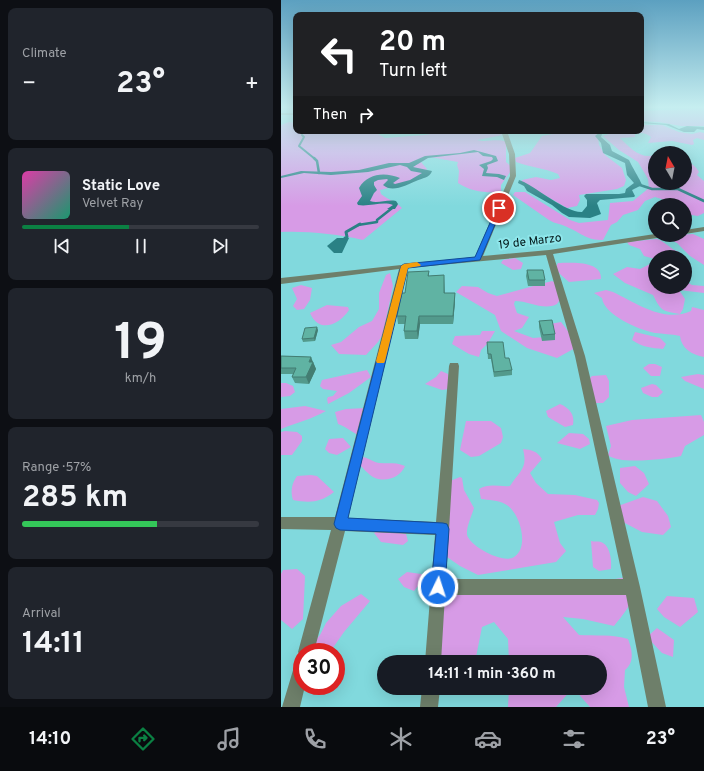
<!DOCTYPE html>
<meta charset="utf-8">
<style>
body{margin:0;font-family:Overpass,sans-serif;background:#20242c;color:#f1f3f6;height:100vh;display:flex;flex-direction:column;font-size:15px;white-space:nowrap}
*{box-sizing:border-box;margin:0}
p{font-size:13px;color:#9ea1a6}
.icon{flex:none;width:22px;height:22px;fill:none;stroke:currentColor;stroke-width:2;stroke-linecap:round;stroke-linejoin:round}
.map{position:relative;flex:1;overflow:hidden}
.sheet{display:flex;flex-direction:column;gap:8px;padding:8px;background:#0d0f14;width:281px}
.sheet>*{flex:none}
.banner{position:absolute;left:12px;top:12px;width:351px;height:122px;border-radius:8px;box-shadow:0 4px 16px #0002;background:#202124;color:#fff;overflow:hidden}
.needle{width:26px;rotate:350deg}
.buttons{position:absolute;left:367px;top:146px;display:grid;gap:8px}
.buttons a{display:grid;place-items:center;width:44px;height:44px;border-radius:50%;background:#171b24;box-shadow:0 4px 16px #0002;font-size:20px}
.speed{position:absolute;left:12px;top:643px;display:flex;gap:8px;font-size:20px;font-weight:700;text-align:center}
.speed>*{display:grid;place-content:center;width:52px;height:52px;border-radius:50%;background:#171b24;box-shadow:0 4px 16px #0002;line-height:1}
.speed .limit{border:6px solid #d22;background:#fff;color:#111}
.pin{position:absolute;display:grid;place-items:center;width:34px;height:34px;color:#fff;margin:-17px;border:2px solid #fff;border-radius:50%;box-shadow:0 1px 4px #0007}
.me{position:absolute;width:44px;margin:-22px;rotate:4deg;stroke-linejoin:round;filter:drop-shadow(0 0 3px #0008)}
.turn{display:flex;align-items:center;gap:14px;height:84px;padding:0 20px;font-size:18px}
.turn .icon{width:52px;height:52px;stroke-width:2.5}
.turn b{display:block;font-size:28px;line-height:34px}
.then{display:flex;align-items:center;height:38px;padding:0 20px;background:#0003;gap:8px;font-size:15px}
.big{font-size:30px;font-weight:700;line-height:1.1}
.sheet .tile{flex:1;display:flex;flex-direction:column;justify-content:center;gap:6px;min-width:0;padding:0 14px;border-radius:8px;background:#20242c}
.sheet .dial{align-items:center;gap:0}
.dial b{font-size:52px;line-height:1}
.song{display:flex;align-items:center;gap:12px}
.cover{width:48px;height:48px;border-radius:6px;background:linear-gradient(135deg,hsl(320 70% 55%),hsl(160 70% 35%))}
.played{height:4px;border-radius:2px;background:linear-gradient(90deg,#0b8043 45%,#363941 45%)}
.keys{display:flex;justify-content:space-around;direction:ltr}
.heat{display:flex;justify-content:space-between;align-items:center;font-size:22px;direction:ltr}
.charge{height:6px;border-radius:3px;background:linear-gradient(90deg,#34c759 57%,#363941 0)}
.trip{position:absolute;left:96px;top:655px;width:230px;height:40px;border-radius:20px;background:#171b24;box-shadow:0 4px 16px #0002;font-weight:700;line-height:40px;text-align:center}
.dock{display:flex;height:64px;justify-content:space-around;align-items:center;background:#090b0e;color:#9ea1a6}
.dock .icon{width:28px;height:28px}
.dock .selected{color:#0b8043}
.dock b{font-size:18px;color:#f1f3f6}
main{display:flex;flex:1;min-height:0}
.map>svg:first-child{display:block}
.green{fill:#d79be6}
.water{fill:#2a8185}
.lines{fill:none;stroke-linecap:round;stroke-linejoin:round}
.stream-far2{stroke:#2a8185;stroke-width:2}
.stream-far1{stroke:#2a8185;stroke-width:2.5}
.stream{stroke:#2a8185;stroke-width:3}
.minor{fill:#6e7f6a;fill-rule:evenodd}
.wall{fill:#539a8c}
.shaded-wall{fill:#437d72}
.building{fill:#60b3a3;stroke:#437d72}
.route{fill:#1a73e8;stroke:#114b97}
.slow{fill:#f59e0b}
.labels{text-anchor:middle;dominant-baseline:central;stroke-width:4;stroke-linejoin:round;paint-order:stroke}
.far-street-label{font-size:12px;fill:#001516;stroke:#8ee6ea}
</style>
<main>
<section class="sheet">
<div class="tile"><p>Climate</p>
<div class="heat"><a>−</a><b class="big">23°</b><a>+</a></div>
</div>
<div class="tile">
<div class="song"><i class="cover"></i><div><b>Static Love</b><p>Velvet Ray</p></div></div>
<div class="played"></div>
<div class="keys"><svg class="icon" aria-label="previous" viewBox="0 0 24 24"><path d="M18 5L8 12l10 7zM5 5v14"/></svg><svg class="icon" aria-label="pause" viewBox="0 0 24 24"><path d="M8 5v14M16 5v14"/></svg><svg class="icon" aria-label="next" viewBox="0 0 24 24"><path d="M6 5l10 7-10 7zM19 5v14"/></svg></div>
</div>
<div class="tile dial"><b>19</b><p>km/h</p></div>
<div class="tile"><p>Range · 57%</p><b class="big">285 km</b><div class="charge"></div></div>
<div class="tile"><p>Arrival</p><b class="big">14:11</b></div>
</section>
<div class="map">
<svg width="423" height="707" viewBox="0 0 423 707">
<rect width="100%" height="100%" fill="#81d9dd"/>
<g class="green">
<polygon points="423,108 423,126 400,126 378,122 360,121 360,112 364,111"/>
<path d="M8 122 15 123V131H95V133L104 138 144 135 155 133V131H208L222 135 196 140C205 143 216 138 225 142V162L232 168 220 185V192C204 193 191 192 177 183L178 171 176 165 177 162 149 157 140 162 146 169 132 182 99 190 100 194C107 200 115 201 121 208L82 240C56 234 27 231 0 232V125Z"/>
<path d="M360 125H381L398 132 411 134 419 132 423 133V140L416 138 412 140 413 144 411 145 391 141 367 143 370 137C365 133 360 132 354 134V137L339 138C348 147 360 160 374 155V183H404V161C410 163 415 166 418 172L416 175 423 181V213L417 216 404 214V205H394V203L374 197 364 201 357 210 342 215 336 222 330 225 322 240C305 240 302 234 288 228 282 224 274 224 268 220 256 212 244 203 232 195L234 192H244L289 220 298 223 327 220 329 203 352 201 368 188 367 179 357 162 338 150 322 136 336 131H360Z"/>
<path d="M274 131H320L317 138 318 145 324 155 341 168 345 180 343 186 336 189 298 195 299 200 296 206 286 208 241 182V180L255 177 270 180 279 178 277 174C263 168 249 167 235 162L234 158 249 153 261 136 272 134Z"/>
<polygon points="412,234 423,239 423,265 409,256 396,243 388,239 395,235"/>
<path d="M376 239C385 242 389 249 398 252L397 257H374V259L363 256 359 249 348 245 346 242Z"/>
<polygon points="234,258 242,263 240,269 232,270 220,263 222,260"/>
<path d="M277 263C289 263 321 260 320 279L288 282 280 275 274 268Z"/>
<path d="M369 264 374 266V287H404V281L411 285 423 286V293L398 290 404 299 402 309 399 314C381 311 380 311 372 295L344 283 332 274 346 267 359 269Z"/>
<polygon points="109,273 112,286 104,324 105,329 97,342 85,355 58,354 50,345 60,342 78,327 91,321 98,309 98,293 105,275"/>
<path d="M271 281 273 282 280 298 276 304C263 311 248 301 234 301L233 304 236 313 248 317 241 328 233 331 252 338 264 337 269 324 280 322 296 343V347L276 358 246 348 220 331 214 315 175 292 181 286 197 287 207 293 216 296Z"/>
<polygon points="20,285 31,288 29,300 23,309 16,310 12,306 16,299 11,288"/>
<path d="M325 290 332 292C357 304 383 323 410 311L411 307 423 310V357C411 355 400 348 399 336 390 334 382 334 374 333 358 330 323 315 321 298L313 293Z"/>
<path d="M46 305 67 307 68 310C58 325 38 334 29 313Z"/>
<polygon points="201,331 214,331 207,343 200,350 198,357 188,354 171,344 174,336 199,335"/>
<path d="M354 332 379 338 385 344 382 349C370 348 361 347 351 340Z"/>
<polygon points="368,364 374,364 381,367 379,376 370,376 362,368"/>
<polygon points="86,370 90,377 68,393 47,404 46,399 47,397 52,396 56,391 42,389 39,386 41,380"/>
<polygon points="160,371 167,374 168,389 161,390 144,384 155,377"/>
<polygon points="417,374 423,375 423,389 404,381 400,377"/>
<polygon points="325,375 328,381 328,397 322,403 311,403 303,384 311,376"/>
<polygon points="0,383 5,383 12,386 14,392 9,396 0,397"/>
<polygon points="371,384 375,385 382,392 377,397 371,397 362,393 360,388"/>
<path d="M279 404C288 408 294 414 292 425L284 427 267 417 265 411Z"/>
<path d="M24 406 45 411C31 419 15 423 0 429V409Z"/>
<path d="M85 408 90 423 81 437C72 433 66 427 57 424L54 412 65 409Z"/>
<path d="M420 415 423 422V435L404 446 400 456C386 459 337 465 327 455L330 446 325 426 351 420Z"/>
<polygon points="185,421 210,421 220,428 222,437 220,443 198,456 190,457 179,450"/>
<polygon points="4,431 16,432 21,436 21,441 11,455 0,455 0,432"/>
<polygon points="288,433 302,434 308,439 309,444 299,449 276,443"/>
<polygon points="62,438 70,447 56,455 48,453 44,449 48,439"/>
<path d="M242 449C251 450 256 451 261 459L249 473 255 483 267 494 294 495 316 500 318 503 317 509 314 515H297L273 522 279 543 285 551 275 562 197 575 179 566 166 557 164 483 179 477 181 478 183 490 193 508C191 515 185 527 186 535 190 547 222 564 233 557 249 548 239 511 224 504 218 500 207 500 200 499L198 489C208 483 218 487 229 486 239 470 247 469 242 449Z"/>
<path d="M80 457C87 457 92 462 98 463 108 464 115 462 124 466 119 478 104 483 92 477 87 474 82 468 78 464Z"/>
<polygon points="354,466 363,473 368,484 355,496 347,492 339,483 339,468"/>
<path d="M30 475 36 476 53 492C39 503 28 503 12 500 9 491 11 483 16 476Z"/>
<polygon points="362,497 376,501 387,516 390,527 382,535 361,532 340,521 337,506"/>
<polygon points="100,528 125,534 127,541 122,545 100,542 93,533"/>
<path d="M310 541C313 542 317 541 320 542 329 545 331 560 330 569L318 571 312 567Z"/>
<polygon points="16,569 24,576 22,619 11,629 0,620 0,574 2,570"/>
<polygon points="126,572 140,574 144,577 133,591 123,587 117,579"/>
<path d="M351 576C351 604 351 604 333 626L302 619 282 617 298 635C314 636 332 634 347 639 351 649 354 662 344 670L343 687 348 707H309L292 688 275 707H227L228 688H319V662H228L227 639 213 622 201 627 195 657 191 662H161L147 625 164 577C223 585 292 588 351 576Z"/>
<polygon points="80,594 89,601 63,632 49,652 31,652 32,643 39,635 45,623 60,606"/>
<polygon points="386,596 413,598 417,612 399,627 383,617 376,609"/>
<polygon points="376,628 393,640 392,657 381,653 366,637"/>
</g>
<g class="water">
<polygon points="360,122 388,124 398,129 406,126 423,127 423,130 416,129 413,132 403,132 385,125 360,123"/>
<path d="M320 131H329L321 134 320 137 329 145 331 151 348 160C350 165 360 181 361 185L351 190 354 196 353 197 319 200 316 203 320 214 309 218 288 217 281 213 271 205 246 191 243 186 237 183 238 180 243 182C257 189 286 213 301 212L306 206V200L303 196 305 194H338L344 193 345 189 353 183 346 175 344 163 322 153 320 143 314 136Z"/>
<path d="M193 150 215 156 217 161 206 165 207 168 205 173 218 174 225 176 223 180 216 177 201 176 203 169 198 165 210 161 212 159 211 157 202 156 197 152 147 158 132 167 151 171C149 178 141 178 135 181 126 185 111 193 102 185L107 180 106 179 97 180 93 182V185L96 190 93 193 89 201C97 204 106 199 115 201L117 204 114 209H106L112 205C102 201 88 207 77 205L76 203 81 196 78 188C87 173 104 172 119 178L112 183 114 184 129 180 141 173 130 171 126 167 119 165 87 172 50 175 23 173 0 178V176L20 171 50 172 78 170 108 163H128L144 156 179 153Z"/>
<polygon points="56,238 68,238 61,253 53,253 46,246"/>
</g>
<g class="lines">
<polyline class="stream-far2" points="21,135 23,137 18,146 34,159"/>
<g class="stream-far1">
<polyline points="33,158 36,161 38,173"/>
<polyline points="356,184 371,189 397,189 423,201"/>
<polyline points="77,225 96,222 96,220 115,205"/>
</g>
<polyline class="stream" points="64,238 66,237 65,232 79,224"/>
<g class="minor">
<rect x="0" y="113" width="15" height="2"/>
<path d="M220 131H226L234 154 235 176 202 256 268 250 374 234 386 235 382 237 272 254 304 356 359 587 385 707H367L345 595H164L160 662H144L154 535 64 531 33 652H21V686H24L19 707H1L13 667 15 661 21 659 17 652 50 530 0 529V517H54L118 269 0 284V278L194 257 229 176 228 154ZM265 255 294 356 342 579H165L178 366 177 363H169L168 366 155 522 67 518 127 268Z"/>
<polygon points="423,227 423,231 404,234 404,230"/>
<polygon points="141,688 159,688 157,707 139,707"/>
</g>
</g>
<g class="wall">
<polygon points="246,270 264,280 264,286 247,286 245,276"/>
<polygon points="148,271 148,276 163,275 164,293 174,293 174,301 172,324 139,324 137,339 124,339 123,331 124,324 117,324 116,316 124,293"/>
<polygon points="258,321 274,334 274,340 261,341 258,327"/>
<polygon points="37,330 34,341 22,342 21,339"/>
<polygon points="206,342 224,358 231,370 231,375 213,377 210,359 207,359"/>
<polygon points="0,356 30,357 35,369 28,384 14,383 11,377 12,374 0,374"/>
</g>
<g class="shaded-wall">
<polygon points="174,293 174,301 172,324 172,316"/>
<polygon points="138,316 139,324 137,339 136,331"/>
<polygon points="36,327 37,330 34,341 33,338"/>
<polygon points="30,357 32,364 32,362 35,369 28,384 25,377"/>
</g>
<g class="building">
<polygon points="246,270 262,270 264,280 248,280"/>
<polygon points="148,271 147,276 163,275 163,293 174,293 172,316 138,316 136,331 123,331 125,316 116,316 121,293 124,293 127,272"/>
<polygon points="271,320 274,334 262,335 258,321"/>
<polygon points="36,327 33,338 21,339 24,328"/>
<polygon points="206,342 222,342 224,358 228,358 231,370 213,372 210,354 207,354"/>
<polygon points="0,356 30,357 28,362 32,362 25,377 11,377 15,368 0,368"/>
</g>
<linearGradient id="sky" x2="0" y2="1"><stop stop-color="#5ca0c0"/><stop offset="0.52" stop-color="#c6eef0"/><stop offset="1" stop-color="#c6eef0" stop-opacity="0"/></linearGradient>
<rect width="423" height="206" fill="url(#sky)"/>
<polygon class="route" points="216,207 221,208 199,260 127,268 67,518 162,523 166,524 168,529 164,587 162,592 157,594 153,592 150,587 155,534 59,530 55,528 53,524 120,266 123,264 194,257"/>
<polygon class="slow" points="136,262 140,265 139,266 127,268 104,361 103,363 96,363 95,361 120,266 123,264"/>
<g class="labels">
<g class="far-street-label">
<text transform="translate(249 242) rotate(-7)">19 de Marzo</text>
</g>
</g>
</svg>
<div class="buttons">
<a><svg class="needle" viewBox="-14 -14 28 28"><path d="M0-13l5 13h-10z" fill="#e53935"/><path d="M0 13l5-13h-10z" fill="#9ea1a6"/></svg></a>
<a><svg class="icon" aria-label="search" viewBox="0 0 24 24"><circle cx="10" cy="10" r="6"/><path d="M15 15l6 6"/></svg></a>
<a><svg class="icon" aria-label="layers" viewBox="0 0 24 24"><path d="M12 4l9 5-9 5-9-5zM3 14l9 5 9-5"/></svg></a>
</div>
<div class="speed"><div class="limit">30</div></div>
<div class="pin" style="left:218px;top:208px;background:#d93025"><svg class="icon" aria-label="arrive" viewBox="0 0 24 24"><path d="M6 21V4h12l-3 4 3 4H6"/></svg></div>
<svg class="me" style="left:157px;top:587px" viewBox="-20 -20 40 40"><circle r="17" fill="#1a73e8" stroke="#fff" stroke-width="3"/><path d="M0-11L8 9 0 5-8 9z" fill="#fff"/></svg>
<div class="trip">14:11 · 1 min · 360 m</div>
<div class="banner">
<div class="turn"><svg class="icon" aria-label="left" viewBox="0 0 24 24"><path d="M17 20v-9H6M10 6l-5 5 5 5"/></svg><div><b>20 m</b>Turn left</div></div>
<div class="then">Then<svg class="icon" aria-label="right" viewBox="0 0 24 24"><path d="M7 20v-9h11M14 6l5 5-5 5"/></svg></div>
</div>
</div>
</main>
<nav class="dock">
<b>14:10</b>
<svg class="icon selected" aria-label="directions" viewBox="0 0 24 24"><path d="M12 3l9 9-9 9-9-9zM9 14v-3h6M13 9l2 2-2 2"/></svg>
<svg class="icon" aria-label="music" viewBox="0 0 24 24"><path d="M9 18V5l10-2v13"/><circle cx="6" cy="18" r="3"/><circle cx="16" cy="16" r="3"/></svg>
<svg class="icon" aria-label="phone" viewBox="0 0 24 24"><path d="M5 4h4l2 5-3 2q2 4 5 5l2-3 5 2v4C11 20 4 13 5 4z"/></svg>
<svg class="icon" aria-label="climate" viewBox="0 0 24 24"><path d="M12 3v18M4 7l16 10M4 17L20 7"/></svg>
<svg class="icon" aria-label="car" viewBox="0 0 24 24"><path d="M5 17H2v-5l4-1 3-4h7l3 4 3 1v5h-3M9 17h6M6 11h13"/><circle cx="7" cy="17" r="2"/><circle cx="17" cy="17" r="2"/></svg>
<svg class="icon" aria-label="filters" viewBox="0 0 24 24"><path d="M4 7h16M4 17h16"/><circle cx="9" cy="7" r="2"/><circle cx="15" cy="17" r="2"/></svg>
<b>23°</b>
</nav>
